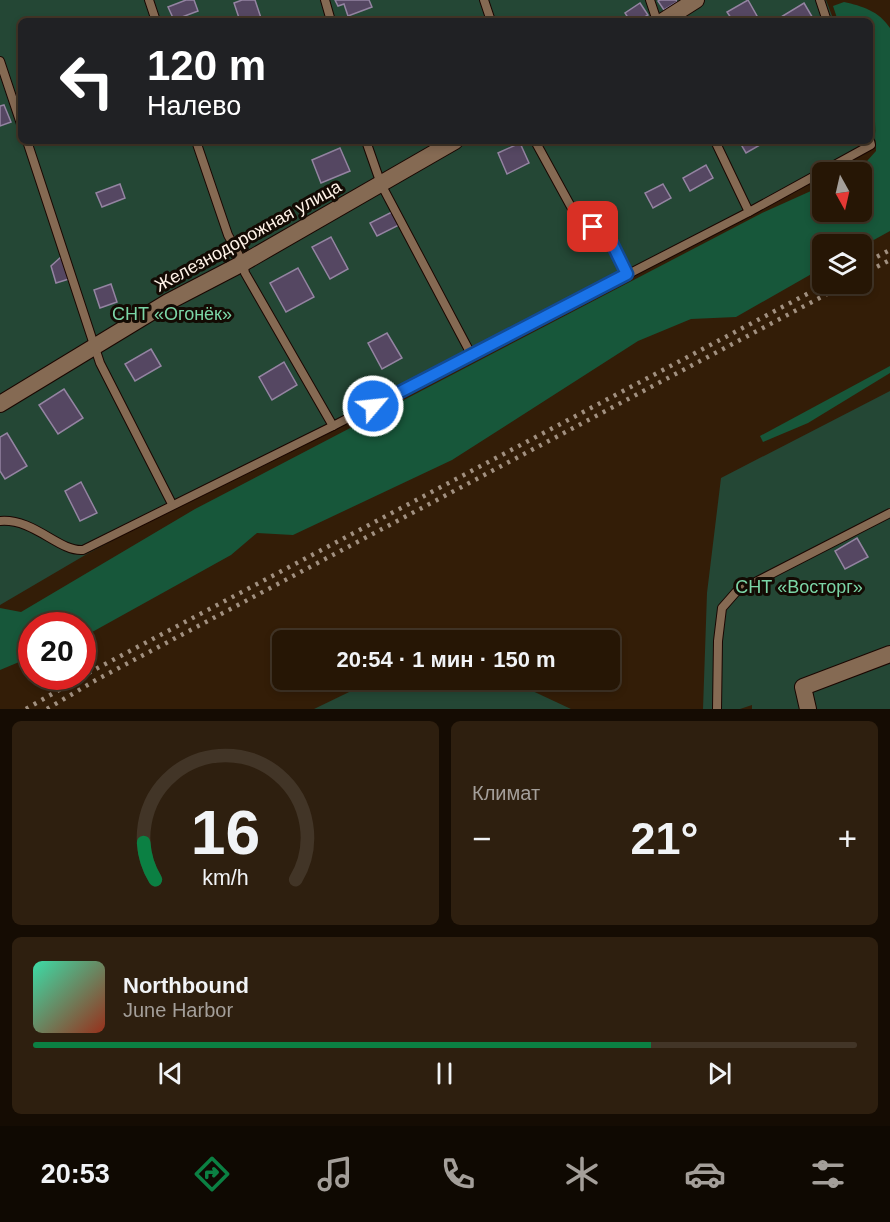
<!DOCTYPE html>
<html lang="ru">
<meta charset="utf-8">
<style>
body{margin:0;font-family:Arial,sans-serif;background:#2e1f0f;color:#f1f3f6;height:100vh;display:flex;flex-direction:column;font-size:22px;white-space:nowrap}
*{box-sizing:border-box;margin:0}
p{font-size:20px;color:#a49f9a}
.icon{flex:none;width:33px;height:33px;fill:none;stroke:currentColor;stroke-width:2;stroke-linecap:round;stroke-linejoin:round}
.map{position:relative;height:709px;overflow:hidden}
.panel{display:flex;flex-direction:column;gap:12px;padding:12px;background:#150c03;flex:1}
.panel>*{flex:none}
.top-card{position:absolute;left:18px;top:18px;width:855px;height:126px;border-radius:9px;box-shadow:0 3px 9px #0003,0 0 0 2px #423527;background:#202124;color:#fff;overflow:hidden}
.needle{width:39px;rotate:172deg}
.controls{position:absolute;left:812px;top:162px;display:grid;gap:12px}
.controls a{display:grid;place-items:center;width:60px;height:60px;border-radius:9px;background:#261605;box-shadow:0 3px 9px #0003,0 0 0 2px #423527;font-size:30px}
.speed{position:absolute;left:18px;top:612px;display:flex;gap:12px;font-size:30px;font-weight:700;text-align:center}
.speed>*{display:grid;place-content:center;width:78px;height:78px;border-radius:50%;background:#261605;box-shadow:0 3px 9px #0003,0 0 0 2px #423527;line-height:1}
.speed .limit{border:9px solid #d22;background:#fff;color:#111}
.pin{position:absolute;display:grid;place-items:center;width:51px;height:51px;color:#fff;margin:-26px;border-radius:12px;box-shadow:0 3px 9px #0006}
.me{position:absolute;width:66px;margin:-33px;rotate:62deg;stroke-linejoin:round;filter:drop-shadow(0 0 4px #0008)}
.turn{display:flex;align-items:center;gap:21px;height:126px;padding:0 30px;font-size:27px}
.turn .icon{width:78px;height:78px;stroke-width:2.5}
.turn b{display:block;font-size:42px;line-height:51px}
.big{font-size:45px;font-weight:700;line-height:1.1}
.panel .widget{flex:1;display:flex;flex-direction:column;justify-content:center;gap:9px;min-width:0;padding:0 21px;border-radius:9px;background:#2e1f0f}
.panel .dial{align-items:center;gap:0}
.dial svg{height:156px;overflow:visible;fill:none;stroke:#423527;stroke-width:7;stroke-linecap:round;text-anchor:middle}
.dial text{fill:#f1f3f6;stroke:none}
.song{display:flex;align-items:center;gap:18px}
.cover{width:72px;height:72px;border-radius:9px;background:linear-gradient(135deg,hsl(160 70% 55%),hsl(10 70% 35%))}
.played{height:6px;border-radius:3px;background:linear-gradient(90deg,#0b8043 75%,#423527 75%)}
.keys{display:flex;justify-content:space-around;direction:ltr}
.heat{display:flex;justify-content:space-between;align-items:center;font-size:33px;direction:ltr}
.panel .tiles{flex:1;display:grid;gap:12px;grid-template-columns:1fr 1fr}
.widget:last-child{grid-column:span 2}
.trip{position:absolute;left:272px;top:630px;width:348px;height:60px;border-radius:9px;background:#261605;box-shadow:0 3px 9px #0003,0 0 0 2px #423527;font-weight:700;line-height:60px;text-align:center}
.menu{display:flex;height:96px;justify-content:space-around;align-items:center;background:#0f0902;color:#a49f9a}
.menu .icon{width:42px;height:42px}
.menu .active{color:#0b8043}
.menu b{font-size:27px;color:#f1f3f6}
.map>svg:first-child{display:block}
.green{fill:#244735}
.forest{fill:#17573a}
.building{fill:#554762;stroke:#9484a2;stroke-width:1.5}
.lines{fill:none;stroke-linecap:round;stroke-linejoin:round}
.service-casing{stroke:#1a0600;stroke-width:10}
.minor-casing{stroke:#1a0600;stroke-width:18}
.service{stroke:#856a53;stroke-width:8}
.minor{stroke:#856a53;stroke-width:16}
.rail{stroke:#a19080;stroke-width:4.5;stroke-dasharray:3 6;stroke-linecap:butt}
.route-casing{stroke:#114b97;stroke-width:15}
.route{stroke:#1a73e8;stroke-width:10}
.labels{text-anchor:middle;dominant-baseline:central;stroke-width:6;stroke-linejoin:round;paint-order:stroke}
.street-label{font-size:18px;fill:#fef2e7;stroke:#130a03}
.park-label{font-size:18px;fill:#7bd5a6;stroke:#130a03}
</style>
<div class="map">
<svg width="890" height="709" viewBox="0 0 890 709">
<rect width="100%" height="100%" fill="#331d07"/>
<g class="green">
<polygon points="0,0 826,0 834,21 21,21 21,141 870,141 870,117 878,139 87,554 0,605"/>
<polygon points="890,391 890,709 752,709 752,705 740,709 703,709 707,593 721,478"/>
<polygon points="374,680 509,680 571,709 314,709"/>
</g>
<g class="forest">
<path d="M844 2C862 6 879 11 890 28V231L861 247V244H822V268L736 317 691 319 638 341 452 460 293 535 257 533 231 555 85 636 83 637 82 626H32L31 657 0 670V608L21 612 195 509 762 213 822 186V212H861V172H854L859 170 876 151 875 122 870 107V21H838L833 6Z"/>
<polygon points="890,366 890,373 808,423 763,442 760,436"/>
</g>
<g class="building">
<polygon points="186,0 194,0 198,11 174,20 168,7"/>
<polygon points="242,0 255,0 262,21 240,21 234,3"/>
<polygon points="335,0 369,0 372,7 348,16 344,4 338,6"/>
<polygon points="660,0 676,0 677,2 664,10 658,1"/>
<polygon points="748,0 757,16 749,21 733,21 727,12"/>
<polygon points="640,3 648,15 638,21 630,21 625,13"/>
<polygon points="804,3 814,20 784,21 781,17"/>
<polygon points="4,105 11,122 0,126 0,106"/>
<polygon points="739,141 758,141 760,145 746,153"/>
<polygon points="520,143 529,163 507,174 498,153"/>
<polygon points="340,148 350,171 321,183 312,160"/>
<polygon points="706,165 713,178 690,191 683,178"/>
<polygon points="120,184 125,198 102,207 96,193"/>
<polygon points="663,184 671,198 653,208 645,193"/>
<polygon points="392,212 399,225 377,236 370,223"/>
<polygon points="331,237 348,269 330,279 312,247"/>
<polygon points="62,256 69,279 56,283 51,266"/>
<polygon points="298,268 314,297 286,312 270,283"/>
<polygon points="111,284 117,302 100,308 94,290"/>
<polygon points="387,333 402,358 382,369 368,343"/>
<polygon points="151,349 161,366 135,381 125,364"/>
<polygon points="284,362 297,385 272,400 259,377"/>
<polygon points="64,389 83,418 58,434 39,405"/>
<polygon points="7,433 27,466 5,479 0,471 0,437"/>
<polygon points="81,482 97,513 80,521 65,491"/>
<polygon points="857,538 868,557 845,569 835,551"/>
</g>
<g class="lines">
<g class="service-casing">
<g id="service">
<polyline points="149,0 156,21"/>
<polyline points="325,0 331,21"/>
<polyline points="484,0 491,21"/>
<polyline points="650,0 657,21"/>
<polyline points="820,0 827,21"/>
<polyline points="0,61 21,124"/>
<polyline points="27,141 100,363 172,504"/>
<polyline points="196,141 228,235 243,263 245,273 333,426"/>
<polyline points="366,141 381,184 471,354"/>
<polyline points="535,141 581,225 605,229 627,274"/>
<polyline points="715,141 749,212"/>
<path d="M0 521C34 518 59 552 83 550L333 426 749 212 871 145 870 141"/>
<polyline points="717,709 718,641 722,608 736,592 890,513"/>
</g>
</g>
<g class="minor-casing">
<g id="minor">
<polyline points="663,21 696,0"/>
<polyline points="0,404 168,302 243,263 455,141"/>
<polyline points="808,709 803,687 890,654"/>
</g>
</g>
<use href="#service" class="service"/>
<use href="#minor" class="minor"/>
<g class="rail">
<polyline points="861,265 890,250"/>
<polyline points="861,275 890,260"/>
<polyline points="26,709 92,671 826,284"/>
<polyline points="47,709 96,680 846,284"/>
</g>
</g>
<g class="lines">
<g class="route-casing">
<polyline id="route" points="373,406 627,274 605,229 593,227"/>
</g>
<use href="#route" class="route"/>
</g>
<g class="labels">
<g class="street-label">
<text transform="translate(248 236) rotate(-29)">Железнодорожная улица</text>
</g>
<g class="park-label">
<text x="172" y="314">СНТ «Огонёк»</text>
<text x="799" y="587">СНТ «Восторг»</text>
</g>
</g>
</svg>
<div class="controls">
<a><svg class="needle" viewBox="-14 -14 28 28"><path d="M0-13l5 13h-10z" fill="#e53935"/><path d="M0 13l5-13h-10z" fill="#a49f9a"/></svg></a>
<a><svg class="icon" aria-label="layers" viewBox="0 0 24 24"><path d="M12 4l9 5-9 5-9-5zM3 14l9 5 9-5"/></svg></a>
</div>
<div class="speed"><div class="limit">20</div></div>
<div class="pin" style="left:593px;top:227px;background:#d93025"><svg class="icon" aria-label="arrive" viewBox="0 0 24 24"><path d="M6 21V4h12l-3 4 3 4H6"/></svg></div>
<svg class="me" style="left:373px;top:406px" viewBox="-20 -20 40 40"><circle r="17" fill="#1a73e8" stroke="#fff" stroke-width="3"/><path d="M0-11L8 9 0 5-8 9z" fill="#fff"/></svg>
<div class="trip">20:54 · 1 мин · 150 m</div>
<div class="top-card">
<div class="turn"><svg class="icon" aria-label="left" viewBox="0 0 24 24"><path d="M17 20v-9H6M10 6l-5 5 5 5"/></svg><div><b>120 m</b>Налево</div></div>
</div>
</div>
<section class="panel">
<div class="tiles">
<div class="widget dial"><svg viewBox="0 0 100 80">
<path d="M14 69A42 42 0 1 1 86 69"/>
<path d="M14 69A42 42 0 0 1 8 50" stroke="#0b8043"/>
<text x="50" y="56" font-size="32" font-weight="700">16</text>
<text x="50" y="72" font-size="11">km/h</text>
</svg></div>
<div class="widget"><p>Климат</p>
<div class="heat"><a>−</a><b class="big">21°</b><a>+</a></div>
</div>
<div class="widget">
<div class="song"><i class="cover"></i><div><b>Northbound</b><p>June Harbor</p></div></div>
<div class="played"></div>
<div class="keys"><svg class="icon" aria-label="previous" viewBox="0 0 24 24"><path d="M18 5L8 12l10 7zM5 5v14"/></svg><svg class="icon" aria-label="pause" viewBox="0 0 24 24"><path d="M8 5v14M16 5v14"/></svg><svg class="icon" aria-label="next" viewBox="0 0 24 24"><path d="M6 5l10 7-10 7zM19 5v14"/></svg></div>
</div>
</div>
</section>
<nav class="menu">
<b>20:53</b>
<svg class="icon active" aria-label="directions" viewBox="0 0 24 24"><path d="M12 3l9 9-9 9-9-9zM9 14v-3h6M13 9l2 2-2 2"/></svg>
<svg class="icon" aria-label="music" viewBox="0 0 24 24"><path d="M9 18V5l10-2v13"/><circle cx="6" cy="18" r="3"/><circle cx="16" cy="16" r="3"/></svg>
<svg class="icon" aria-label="phone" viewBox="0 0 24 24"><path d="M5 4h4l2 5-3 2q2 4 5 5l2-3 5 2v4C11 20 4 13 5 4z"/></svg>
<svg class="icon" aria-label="climate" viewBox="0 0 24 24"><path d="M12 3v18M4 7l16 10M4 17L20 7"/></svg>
<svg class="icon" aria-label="car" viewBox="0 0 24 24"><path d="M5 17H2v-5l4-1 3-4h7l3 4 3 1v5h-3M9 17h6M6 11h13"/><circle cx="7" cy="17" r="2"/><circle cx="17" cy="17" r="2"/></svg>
<svg class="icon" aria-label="filters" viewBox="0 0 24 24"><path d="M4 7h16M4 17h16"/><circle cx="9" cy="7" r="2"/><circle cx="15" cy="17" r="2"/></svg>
</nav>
